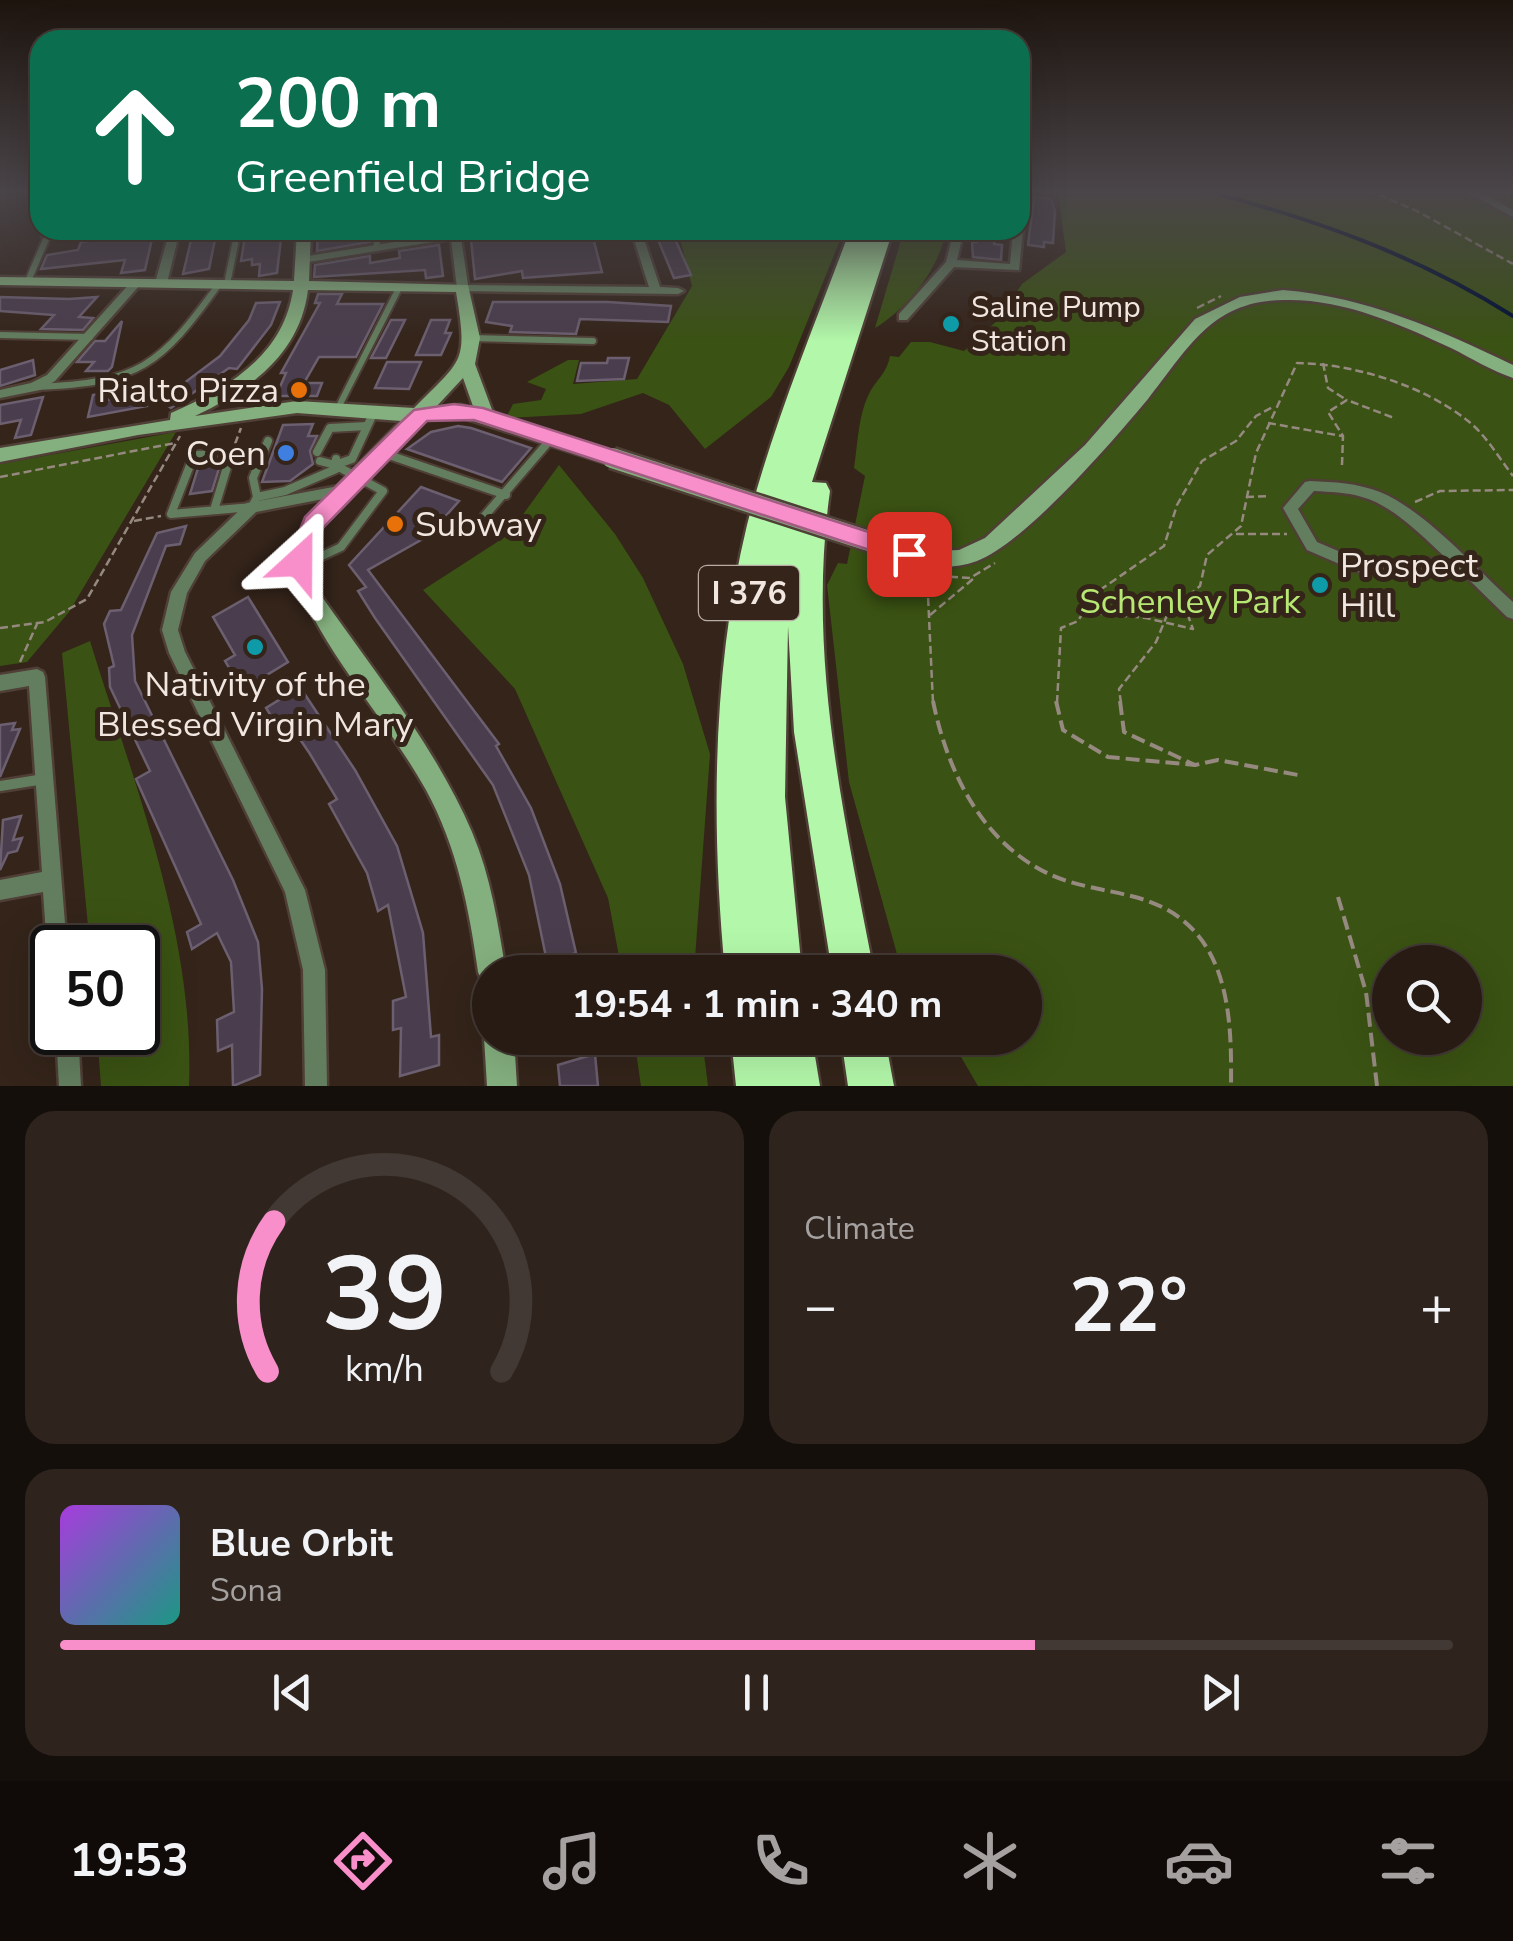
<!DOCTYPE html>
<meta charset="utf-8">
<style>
body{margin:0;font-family:"Nunito Sans",sans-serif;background:#2f241d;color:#f1f3f6;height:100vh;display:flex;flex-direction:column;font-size:38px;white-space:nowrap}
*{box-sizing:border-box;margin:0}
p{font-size:32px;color:#a4a1a0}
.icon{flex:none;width:55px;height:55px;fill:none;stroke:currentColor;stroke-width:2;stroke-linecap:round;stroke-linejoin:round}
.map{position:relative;height:1086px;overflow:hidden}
.side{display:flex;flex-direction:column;gap:25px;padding:25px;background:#150f0b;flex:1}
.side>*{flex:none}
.guide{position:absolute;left:30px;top:30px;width:1000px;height:210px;border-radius:30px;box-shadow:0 10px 40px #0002,0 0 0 2px #433934;background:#0b6e4f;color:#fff;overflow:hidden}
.buttons{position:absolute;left:1372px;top:945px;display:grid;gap:20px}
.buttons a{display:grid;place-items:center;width:110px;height:110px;border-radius:50%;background:#271b14;box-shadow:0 10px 40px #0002,0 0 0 2px #433934;font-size:50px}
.speed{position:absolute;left:30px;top:925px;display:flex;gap:20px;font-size:50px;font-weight:700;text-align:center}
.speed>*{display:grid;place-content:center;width:130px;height:130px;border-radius:50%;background:#271b14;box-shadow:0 10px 40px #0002,0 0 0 2px #433934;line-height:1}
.speed .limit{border:5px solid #111;border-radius:15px;background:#fff;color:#111}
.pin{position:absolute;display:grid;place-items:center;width:85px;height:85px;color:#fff;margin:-42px;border-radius:20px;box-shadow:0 5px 15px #0006}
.me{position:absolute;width:110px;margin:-55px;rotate:24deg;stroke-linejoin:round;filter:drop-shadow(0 0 8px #0008)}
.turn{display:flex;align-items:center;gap:35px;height:210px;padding:0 40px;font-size:45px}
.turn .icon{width:130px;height:130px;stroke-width:2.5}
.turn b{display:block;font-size:70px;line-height:85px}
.big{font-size:75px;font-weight:700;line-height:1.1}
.side .tile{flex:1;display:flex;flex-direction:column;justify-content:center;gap:15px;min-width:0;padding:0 35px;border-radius:30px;background:#2f241d}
.side .dial{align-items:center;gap:0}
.dial svg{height:260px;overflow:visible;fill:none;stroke:#433934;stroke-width:7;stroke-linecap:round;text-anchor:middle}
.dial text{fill:#f1f3f6;stroke:none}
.song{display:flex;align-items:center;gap:30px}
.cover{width:120px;height:120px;border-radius:15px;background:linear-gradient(135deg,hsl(280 70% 55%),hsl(170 70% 35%))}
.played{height:10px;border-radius:5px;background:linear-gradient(90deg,#f98fca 70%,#433934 70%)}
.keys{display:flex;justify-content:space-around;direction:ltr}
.heat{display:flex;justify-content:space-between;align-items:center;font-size:55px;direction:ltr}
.side .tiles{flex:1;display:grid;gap:25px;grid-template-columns:1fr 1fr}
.tile:last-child{grid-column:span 2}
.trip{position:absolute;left:472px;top:955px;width:570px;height:100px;border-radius:50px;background:#271b14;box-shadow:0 10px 40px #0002,0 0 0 2px #433934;font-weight:700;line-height:100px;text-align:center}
.tabs{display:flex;height:160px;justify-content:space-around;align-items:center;background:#100b08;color:#a4a1a0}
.tabs .icon{width:70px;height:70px}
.tabs .active{color:#f98fca}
.tabs b{font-size:45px;color:#f1f3f6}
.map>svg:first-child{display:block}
.green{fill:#3a5213;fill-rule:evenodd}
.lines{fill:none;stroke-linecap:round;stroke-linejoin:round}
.stream{stroke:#001032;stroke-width:4}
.building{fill:#4a3d4d;stroke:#6c5f70;stroke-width:2.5}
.lane-far2-casing{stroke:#4f3f36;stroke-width:10}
.lane-far1-casing{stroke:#4f3f36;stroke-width:12}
.lane-casing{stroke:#4f3f36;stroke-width:15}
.street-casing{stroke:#4f3f36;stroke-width:5}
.secondary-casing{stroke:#4f3f36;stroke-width:5}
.highway-casing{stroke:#4f3f36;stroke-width:5}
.path-far1{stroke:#968980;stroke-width:2.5;stroke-dasharray:8 4;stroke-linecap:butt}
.path{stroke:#968980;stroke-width:4;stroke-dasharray:14 6;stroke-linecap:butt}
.lane-far2{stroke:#637e5f;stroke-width:6}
.lane-far1{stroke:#637e5f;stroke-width:8}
.lane{stroke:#637e5f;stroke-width:10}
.street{fill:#637e5f;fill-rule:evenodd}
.secondary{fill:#84af7e;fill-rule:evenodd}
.highway{fill:#b3f8aa;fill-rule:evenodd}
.secondary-bridge-casing{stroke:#4f3f36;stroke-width:25;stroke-linecap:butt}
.secondary-bridge{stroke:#84af7e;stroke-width:20}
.route{fill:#f98fca;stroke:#a25d83;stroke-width:2.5}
.culture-dot{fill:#0f9aa8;stroke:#34241a;stroke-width:4}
.food-dot{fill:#e8710a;stroke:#34241a;stroke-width:4}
.shop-dot{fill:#3f7fe0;stroke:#34241a;stroke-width:4}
.labels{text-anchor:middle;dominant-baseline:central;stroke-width:10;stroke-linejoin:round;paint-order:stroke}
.far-poi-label{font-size:30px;fill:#f2e7e0;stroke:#34241a;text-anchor:start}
.shield{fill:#34241a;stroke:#b9aca5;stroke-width:2.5}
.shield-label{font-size:32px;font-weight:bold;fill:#f2e7e0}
.poi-label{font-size:35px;fill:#f2e7e0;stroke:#34241a;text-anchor:end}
.park-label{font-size:35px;fill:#b7e874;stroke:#34241a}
</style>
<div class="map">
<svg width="1513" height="1086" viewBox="0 0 1513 1086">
<rect width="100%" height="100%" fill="#34241a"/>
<g class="green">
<path d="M1058 190H1513V1086H978L950 1038H1025V972H902L849 782 827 585 838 563 847 564 865 476 854 468C858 443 858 413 871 390 879 377 887 372 890 356L899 357 911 342H930L964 351 1000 318 1022 284 1066 252ZM1390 962H1465V1038H1390Z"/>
<polygon points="711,230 844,230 789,367 771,397 705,449 669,405 643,393 581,414 506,418 513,404 541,400 546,389 527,382 568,360 579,360 573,384 637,379 692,286 681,242 711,238"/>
<path d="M904 230H946C940 268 908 308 875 328Z"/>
<polygon points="176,432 69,612 27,662 0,666 0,464"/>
<polygon points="559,465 615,534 643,578 683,664 710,754 694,972 622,972 608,898 515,689 423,590 508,535"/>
<path d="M90 641C134 784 195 935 189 1086H101L97 1033 138 1032V948L90 947 62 653Z"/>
<polygon points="634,1038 702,1038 708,1086 641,1086"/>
</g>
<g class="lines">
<path class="stream" d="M1202 190C1313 218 1416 255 1513 316"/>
</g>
<g class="building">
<polygon points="1034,197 1051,199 1055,211 1053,243 1044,242 1044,247 1028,245"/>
<polygon points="154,230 145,270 121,273 125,260 41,269 47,255 78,250 81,242"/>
<polygon points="217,230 209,269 183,274 193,232"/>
<polygon points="246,230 282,230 277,273 259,276 260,264 252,265 252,259 241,261"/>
<polygon points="318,230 369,232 370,242 317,251"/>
<polygon points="556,230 591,230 602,272 523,278 522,271 475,279 471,240"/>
<polygon points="654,230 671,230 691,275 674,278"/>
<polygon points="977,236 995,238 994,244 1002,245 1001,260 973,257 972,242 977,242"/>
<polygon points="439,245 443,276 426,278 425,270 314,277 315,265 370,256 370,263 400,258 399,251"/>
<polygon points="318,294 342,294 337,304 383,304 356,357 319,357 304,383 322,383 317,396 276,396 286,373 281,373 320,303 315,303"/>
<polygon points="0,297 69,299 97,297 79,317 93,318 83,330 41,329 54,315 0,311"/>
<polygon points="280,302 271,325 237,369 229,368 171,408 156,397 175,390 220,356 249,320 256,303"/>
<polygon points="493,302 608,302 671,306 668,322 580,319 576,334 510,332 512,326 486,322"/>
<polygon points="391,320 405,320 386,358 371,358"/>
<polygon points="431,320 450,320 445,333 451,333 441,355 416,355"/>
<polygon points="122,321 112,367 108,371 86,371 94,362 77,362 95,341 105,341"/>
<polygon points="608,358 629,358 624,379 577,381 581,363 607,363"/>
<polygon points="33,360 35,375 0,386 0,370"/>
<polygon points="387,362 421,362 409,389 375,388"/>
<polygon points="148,389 147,406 88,417 93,395 106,392 104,401"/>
<polygon points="43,397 31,435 15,438 21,420 0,424 0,405"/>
<polygon points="313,424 308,436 317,436 310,451 313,464 290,481 262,482 283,425"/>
<polygon points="458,426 471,428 531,448 502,482 407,449 431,432"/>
<polygon points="221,462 212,491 190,494 199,465"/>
<polygon points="421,487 459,501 428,536 368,570 499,744 496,746 531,808 560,884 576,953 547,962 529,875 493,785 375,618 358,591 366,587 349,565"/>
<polygon points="186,526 180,544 166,546 132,635 135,681 233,880 258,942 262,989 260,1075 233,1086 232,1045 218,1051 217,1020 234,1012 231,962 217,933 192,949 187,932 201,924 136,779 150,771 110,687 109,668 114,666 104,624 110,611 121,610 157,533"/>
<polygon points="248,597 288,662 242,690 225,661 235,655 213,617"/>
<polygon points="300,687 355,770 397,846 423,933 431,1037 439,1035 439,1065 400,1076 401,1028 393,1030 393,1001 406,997 388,905 378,911 367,873 329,804 337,799 310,754 289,723 279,729 266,708"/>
<polygon points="15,723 12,730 20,729 0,777 0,725"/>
<polygon points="21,816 13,840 22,838 17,851 8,853 0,870 3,820"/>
<polygon points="595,1054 598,1086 560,1086 558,1065"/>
</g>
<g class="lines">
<g class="lane-far2-casing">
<g id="lane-far2">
<polyline points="376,230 377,248"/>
<polyline points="28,281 50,230"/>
<polyline points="227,284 238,230"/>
<polyline points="0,335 90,337"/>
<polyline points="472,338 593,341"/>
<path d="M36 387C139 383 160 366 219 284"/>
<polyline points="338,408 399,288"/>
</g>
</g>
<g class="lane-far1-casing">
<g id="lane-far1">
<polyline points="317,452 330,428 367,426"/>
<polyline points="383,453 506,495"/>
<polyline points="320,461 335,465 336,459"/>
<polyline points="257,497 253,478 268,441"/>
<polyline points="214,510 231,454 194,455 171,514 252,507 257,497 285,491 336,469"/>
<polyline points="469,534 551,439"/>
<polyline points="303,565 341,547 383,491 335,465 352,459 373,414"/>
</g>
</g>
<g class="lane-casing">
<polyline id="lane" points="0,786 44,779"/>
</g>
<g class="street-casing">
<g id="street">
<polygon points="1463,190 1476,190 1513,210 1513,217"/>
<polygon points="1020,227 1023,230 1019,270 954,267 907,320 899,320 899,314 946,262 954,230 964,230 957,260 1010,264 1013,230 1020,230"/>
<polygon points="65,230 91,230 86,233 47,239 42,236"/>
<polygon points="170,230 180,230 167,283 161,286 155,283"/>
<polygon points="450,230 495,230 490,233 461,238 468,285 649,287 631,230 641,230 660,287 678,288 684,291 678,294 463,291 457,288 451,239 302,263 297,260 302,257 450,233"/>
<polygon points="135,281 141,284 139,286 55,381 40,390 0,398 0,390 31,383 47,375 131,282"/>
<path d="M1310 481C1334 482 1357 483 1380 492 1426 511 1475 568 1513 602V619L1507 617 1459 570 1363 574 1358 572 1307 550 1283 508 1305 482ZM1314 491C1329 492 1346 492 1362 497 1394 506 1422 536 1446 558L1364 562 1317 542 1298 509Z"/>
<polygon points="344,485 351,490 349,494 256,512 205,561 187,593 178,630 185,652 305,890 325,970 327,1086 305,1086 303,970 285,892 169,653 162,630 171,592 195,553 247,503"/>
<polygon points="37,669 43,672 45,677 67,948 52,948 52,957 47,948 43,892 0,900 0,880 42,872 29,686 0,691 0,675"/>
<polygon points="56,1032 78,1032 81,1086 59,1086"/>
</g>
</g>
<g class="secondary-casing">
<g id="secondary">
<path d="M297 230H311L309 281 468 285 480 338 475 364 494 415 618 453 621 458 612 465 461 417 424 420 322 527 309 562 320 594C373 670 435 746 472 832 491 877 498 924 506 972H490V985L482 982 478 972C469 908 457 847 426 790 383 713 317 647 289 562L306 518 401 421 297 413 138 435 0 462V448L170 420 171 413C228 388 283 356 293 290L0 285V277L294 281ZM308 290 456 292C468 364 463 358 414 408L297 401 195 416C250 390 300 354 308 290ZM463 378 474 409 461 405 436 407Z"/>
<path d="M1283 290C1366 297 1438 329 1513 365V378C1492 371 1471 358 1451 348 1400 324 1341 298 1283 300 1211 301 1188 349 1148 399 1113 441 1025 543 977 561 952 570 927 568 902 560L899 554 902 548 909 546 936 551 959 550 985 538 1085 445 1195 319 1240 297Z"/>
<polygon points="490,1027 490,1038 514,1038 517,1086 487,1086 484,1038"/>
</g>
</g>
<g class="highway-casing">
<g id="highway">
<path d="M850 230H893L812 482 826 483 830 491C807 655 843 811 874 972H832L794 732 788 626 785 797 802 972H725C711 824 712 670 747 525 773 424 814 327 850 230Z"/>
<polygon points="731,1038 812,1038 820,1086 736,1086"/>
<polygon points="841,1038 885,1038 894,1086 848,1086"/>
</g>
</g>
<g class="path-far1">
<polyline points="1368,190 1417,211 1513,264"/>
<polyline points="1502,190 1513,196"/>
<polyline points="1197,308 1221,296"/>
<polyline points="1323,363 1328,388 1345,399"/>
<polyline points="1268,423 1342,436"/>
<polyline points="235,444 241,428"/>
<polyline points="1342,465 1343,436 1328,412 1347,400 1394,418"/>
<polyline points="0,477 175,443"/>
<polyline points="1246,497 1270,496"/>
<polyline points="1415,502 1440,491 1513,490"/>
<polyline points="134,521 161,516"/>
<polyline points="1236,534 1287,534"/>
<polyline points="927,574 933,703"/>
<polyline points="938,576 970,578 995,563"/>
<polyline points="1083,612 1146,618 1193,629 1183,602"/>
<polyline points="930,615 973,579"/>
<polyline points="0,628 45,622 87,599 180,436"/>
<polyline points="20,662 37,624"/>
<polyline points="1057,703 1061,628 1078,621 1094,594 1164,546 1177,505 1202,461 1236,441 1256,416 1273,407"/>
<path d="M1121 703 1119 689 1156 642 1168 613 1200 586 1207 555 1241 526 1256 453 1297 363C1354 364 1423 385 1468 421 1486 435 1499 458 1513 476"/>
</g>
<g class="path">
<path d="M933 701C947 770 981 842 1049 874 1079 888 1114 890 1145 900 1228 928 1232 1011 1231 1086"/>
<polyline points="1056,701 1063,730 1108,757 1195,765 1218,760 1298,775"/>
<polyline points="1120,701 1124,732 1195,765"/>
<polyline points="1338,897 1366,992 1377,1086"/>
</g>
<use href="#lane-far2" class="lane-far2"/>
<use href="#lane-far1" class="lane-far1"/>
<use href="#lane" class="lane"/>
<use href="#street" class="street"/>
<use href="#secondary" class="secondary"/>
<use href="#highway" class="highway"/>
<g class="secondary-bridge-casing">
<polyline id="secondary-bridge" points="612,458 909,554"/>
</g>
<use href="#secondary-bridge" class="secondary-bridge"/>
</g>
<linearGradient id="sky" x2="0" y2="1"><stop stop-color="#1d140e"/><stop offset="0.56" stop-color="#4a4549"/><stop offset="1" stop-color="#4a4549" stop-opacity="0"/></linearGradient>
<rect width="1513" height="342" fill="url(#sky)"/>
<polygon class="route" points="454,404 483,408 909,545 921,554 909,563 474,420 427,421 323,528 307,569 291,569 287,562 305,517 400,423 414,410"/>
<g class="culture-dot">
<circle cx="951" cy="324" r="10"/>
<circle cx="1320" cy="585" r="10"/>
<circle cx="255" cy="647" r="10"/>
</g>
<g class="food-dot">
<circle cx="299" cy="390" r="10"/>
<circle cx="395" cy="524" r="10"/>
</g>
<circle class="shop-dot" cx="286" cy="453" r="10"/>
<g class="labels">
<g class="far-poi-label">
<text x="971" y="307">Saline Pump<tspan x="971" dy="34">Station</tspan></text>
</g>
<rect class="shield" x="699" y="566" width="100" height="54" rx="8"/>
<g class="shield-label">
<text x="749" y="593">I 376</text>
</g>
<g class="poi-label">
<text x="279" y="390">Rialto Pizza</text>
<text x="266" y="453">Coen</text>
<text x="415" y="524" text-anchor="start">Subway</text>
<text x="1340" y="565" text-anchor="start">Prospect<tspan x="1340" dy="40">Hill</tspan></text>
<text x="255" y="684" text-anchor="middle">Nativity of the<tspan x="255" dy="40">Blessed Virgin Mary</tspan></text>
</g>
<g class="park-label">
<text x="1190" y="601">Schenley Park</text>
</g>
</g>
</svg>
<div class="buttons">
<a><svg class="icon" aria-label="search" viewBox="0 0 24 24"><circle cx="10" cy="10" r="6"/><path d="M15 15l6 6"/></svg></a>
</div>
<div class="speed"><div class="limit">50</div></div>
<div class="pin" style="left:909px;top:554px;background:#d93025"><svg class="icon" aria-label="arrive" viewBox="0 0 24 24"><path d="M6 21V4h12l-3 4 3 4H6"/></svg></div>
<svg class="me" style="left:299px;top:562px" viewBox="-20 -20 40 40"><path d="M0-17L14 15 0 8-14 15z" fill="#f98fca" stroke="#fff" stroke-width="4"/></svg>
<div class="trip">19:54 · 1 min · 340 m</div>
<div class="guide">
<div class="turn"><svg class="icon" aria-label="ahead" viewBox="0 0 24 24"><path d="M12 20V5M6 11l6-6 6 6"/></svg><div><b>200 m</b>Greenfield Bridge</div></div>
</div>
</div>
<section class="side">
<div class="tiles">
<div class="tile dial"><svg viewBox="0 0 100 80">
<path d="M14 69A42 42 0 1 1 86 69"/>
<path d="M14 69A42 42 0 0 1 16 23" stroke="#f98fca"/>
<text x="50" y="56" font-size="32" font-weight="700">39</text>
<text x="50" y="72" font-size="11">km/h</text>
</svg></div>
<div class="tile"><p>Climate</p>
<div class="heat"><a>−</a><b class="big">22°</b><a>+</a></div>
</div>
<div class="tile">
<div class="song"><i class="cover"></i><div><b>Blue Orbit</b><p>Sona</p></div></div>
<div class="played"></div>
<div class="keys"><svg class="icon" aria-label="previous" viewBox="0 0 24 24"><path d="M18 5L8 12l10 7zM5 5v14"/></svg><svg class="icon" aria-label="pause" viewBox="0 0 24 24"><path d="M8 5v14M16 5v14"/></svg><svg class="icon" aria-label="next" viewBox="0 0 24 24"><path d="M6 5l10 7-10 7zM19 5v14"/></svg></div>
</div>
</div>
</section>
<nav class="tabs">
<b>19:53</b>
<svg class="icon active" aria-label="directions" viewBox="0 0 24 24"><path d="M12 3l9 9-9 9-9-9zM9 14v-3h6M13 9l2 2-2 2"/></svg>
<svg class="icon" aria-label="music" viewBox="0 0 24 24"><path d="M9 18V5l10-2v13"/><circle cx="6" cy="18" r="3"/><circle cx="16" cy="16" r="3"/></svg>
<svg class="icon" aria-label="phone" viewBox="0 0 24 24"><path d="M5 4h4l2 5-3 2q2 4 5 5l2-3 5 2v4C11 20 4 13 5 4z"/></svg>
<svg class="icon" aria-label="climate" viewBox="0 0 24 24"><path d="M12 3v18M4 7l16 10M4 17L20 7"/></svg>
<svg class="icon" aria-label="car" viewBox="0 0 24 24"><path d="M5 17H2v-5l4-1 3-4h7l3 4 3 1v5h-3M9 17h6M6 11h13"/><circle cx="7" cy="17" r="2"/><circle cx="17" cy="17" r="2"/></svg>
<svg class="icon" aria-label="filters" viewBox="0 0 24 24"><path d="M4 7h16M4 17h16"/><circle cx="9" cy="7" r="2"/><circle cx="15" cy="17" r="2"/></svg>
</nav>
